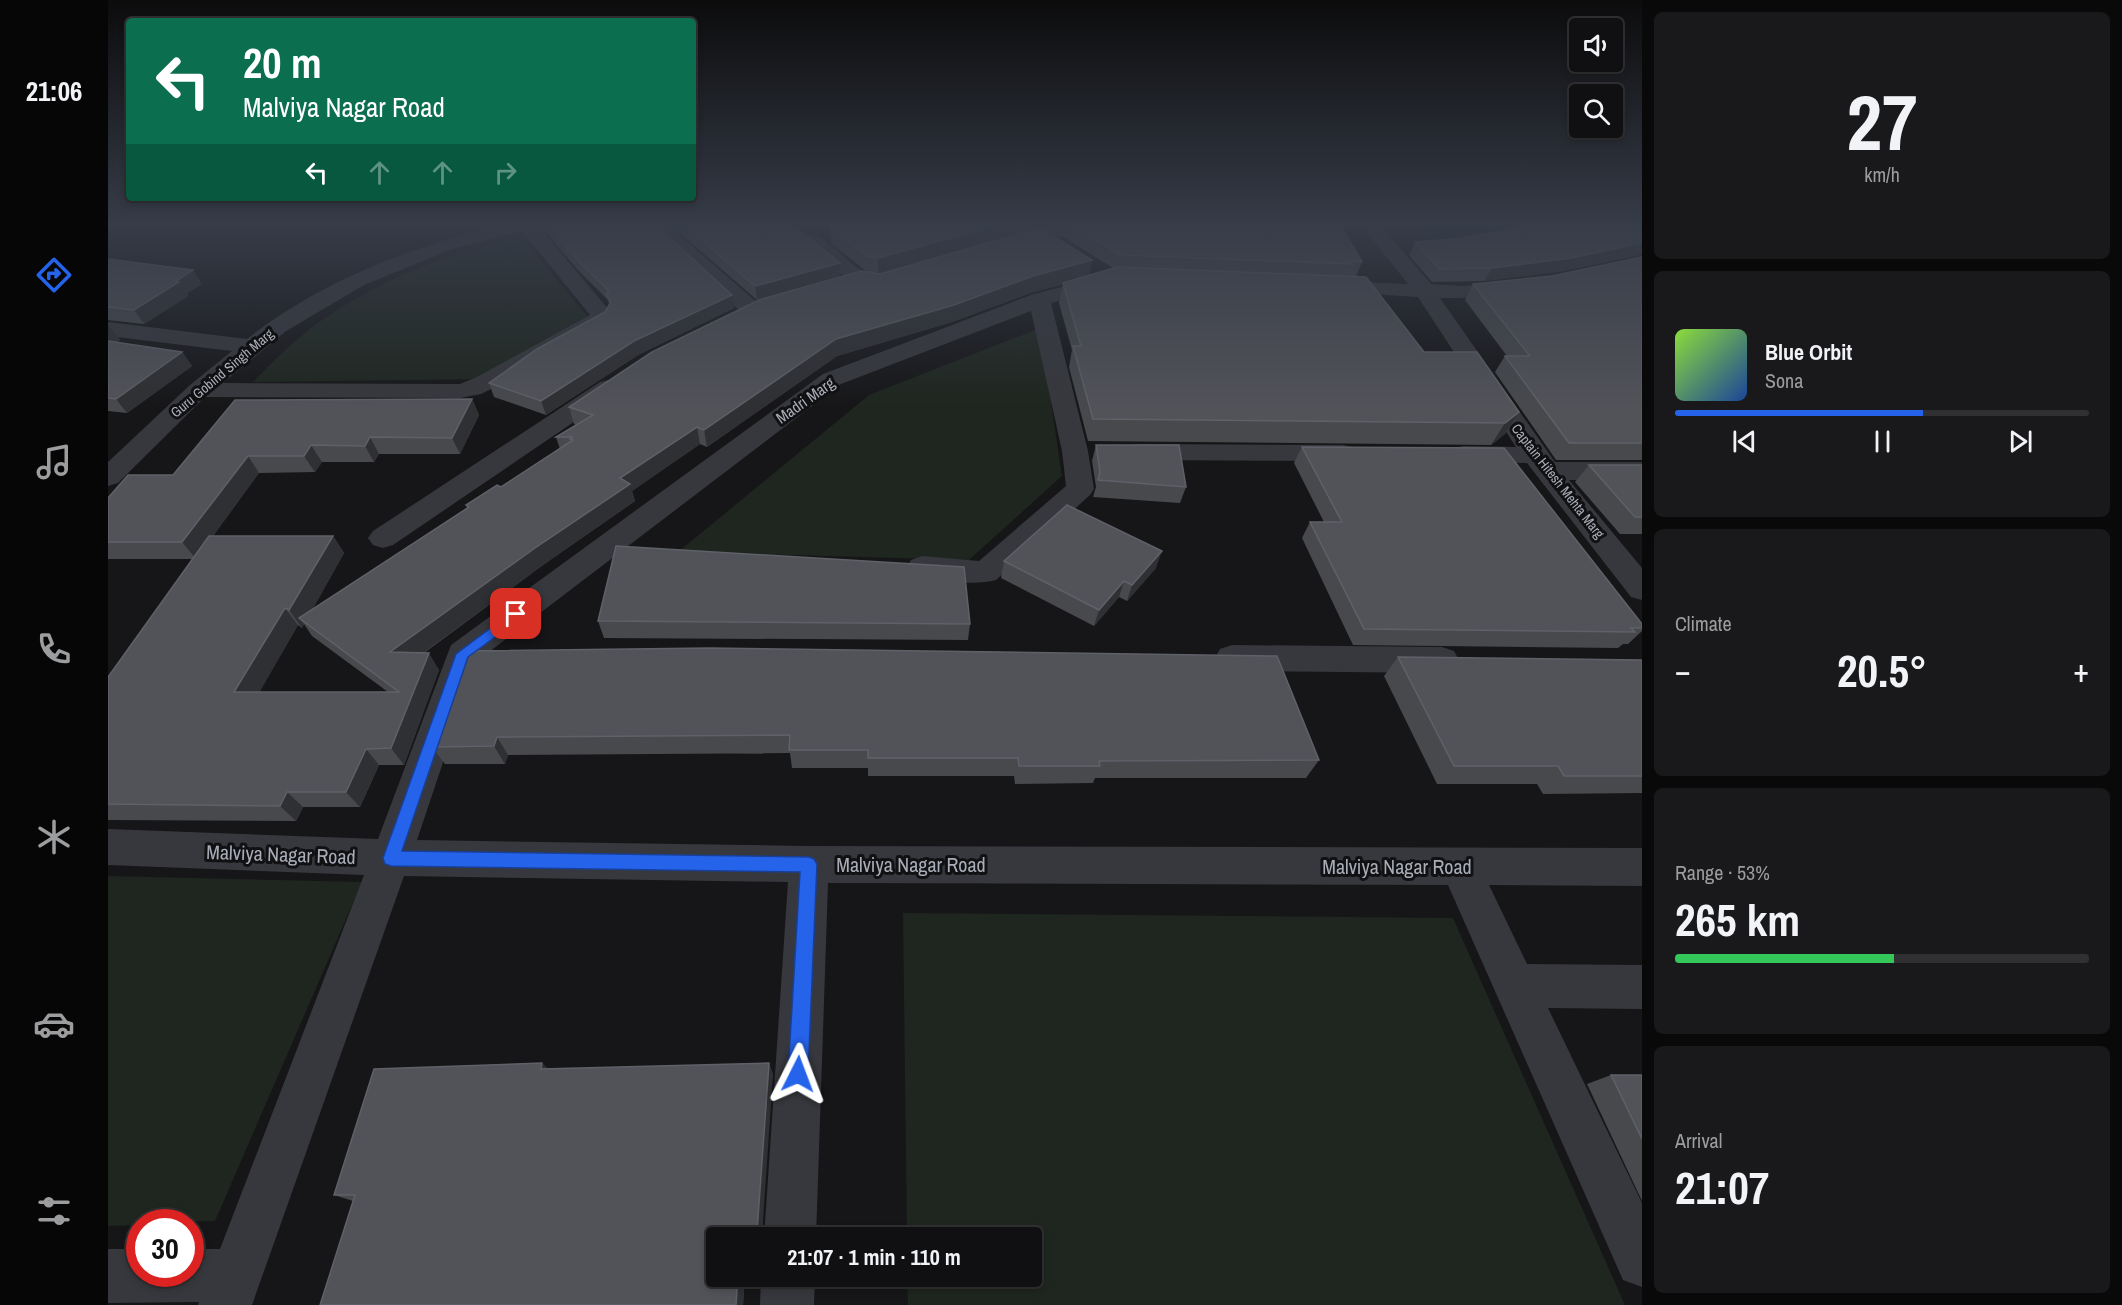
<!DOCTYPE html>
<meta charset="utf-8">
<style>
body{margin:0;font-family:"Archivo Narrow",sans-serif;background:#19191b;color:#f1f3f6;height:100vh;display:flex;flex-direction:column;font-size:22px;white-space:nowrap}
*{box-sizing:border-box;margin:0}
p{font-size:20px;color:#9c9d9f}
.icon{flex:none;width:33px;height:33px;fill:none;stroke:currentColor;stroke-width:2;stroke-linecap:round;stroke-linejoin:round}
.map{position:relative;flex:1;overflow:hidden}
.panel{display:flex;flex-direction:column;gap:12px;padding:12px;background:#09090a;width:480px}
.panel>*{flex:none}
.top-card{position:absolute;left:18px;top:18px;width:570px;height:183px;border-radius:6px;box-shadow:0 3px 9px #0003,0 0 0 2px #303032;background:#0b6e4f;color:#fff;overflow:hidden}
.controls{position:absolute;left:1461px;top:18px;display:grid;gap:12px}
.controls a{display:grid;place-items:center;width:54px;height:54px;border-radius:6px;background:#101012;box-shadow:0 3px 9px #0003,0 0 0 2px #303032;font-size:30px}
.speed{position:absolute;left:18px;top:1209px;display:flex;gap:12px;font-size:30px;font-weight:700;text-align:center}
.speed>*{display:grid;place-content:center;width:78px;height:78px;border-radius:50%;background:#101012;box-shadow:0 3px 9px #0003,0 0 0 2px #303032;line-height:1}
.speed .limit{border:9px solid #d22;background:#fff;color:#111}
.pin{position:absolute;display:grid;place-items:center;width:51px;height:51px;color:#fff;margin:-26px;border-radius:12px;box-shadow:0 3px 9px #0006}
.me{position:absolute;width:66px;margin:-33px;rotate:3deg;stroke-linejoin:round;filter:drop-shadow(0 0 4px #0008)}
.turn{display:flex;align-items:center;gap:21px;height:126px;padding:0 18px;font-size:27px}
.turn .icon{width:78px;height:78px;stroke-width:2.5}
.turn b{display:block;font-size:42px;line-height:51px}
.lanes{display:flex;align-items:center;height:57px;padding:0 18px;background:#0003;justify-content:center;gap:30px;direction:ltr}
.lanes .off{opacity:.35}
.big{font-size:45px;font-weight:700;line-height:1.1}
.panel .tile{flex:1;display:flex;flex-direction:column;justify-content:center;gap:9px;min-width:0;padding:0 21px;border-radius:9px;background:#19191b}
.panel .dial{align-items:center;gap:0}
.dial b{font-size:78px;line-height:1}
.song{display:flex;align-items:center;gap:18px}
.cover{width:72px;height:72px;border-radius:9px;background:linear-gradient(135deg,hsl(90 70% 55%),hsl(220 70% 35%))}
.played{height:6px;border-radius:3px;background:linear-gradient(90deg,#2563eb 60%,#303032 60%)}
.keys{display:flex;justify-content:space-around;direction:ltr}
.heat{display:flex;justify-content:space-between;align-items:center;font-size:33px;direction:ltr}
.charge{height:9px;border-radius:4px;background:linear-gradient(90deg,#34c759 53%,#303032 0)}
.trip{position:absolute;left:598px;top:1227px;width:336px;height:60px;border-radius:6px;background:#101012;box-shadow:0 3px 9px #0003,0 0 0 2px #303032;font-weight:700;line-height:60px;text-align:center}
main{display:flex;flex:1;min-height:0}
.menu{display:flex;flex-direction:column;width:108px;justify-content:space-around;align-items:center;background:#060607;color:#9c9d9f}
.menu .icon{width:42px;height:42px}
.menu .on{color:#2563eb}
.menu b{font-size:27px;color:#f1f3f6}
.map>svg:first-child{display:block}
.green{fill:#1e261f}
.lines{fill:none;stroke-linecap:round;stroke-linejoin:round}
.minor{fill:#37383d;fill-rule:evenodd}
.wall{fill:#47494d;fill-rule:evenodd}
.shaded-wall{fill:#2f3033}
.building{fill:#525359;stroke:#5f6168;stroke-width:1.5}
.route{fill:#2563eb;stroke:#184099;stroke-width:1.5}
.labels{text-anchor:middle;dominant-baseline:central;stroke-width:6;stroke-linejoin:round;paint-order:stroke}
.far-street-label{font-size:14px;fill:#a8adb8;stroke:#111113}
.street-label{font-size:16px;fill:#a8adb8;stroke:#111113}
.near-street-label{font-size:20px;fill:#a8adb8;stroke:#111113}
</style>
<main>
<nav class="menu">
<b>21:06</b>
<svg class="icon on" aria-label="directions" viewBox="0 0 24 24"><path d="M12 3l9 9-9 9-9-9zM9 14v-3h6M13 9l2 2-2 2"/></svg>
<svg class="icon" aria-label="music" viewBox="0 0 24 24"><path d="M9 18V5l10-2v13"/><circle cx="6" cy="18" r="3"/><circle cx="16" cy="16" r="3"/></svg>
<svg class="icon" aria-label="phone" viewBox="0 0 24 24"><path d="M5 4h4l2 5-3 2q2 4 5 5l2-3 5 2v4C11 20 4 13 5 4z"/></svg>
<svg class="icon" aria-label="climate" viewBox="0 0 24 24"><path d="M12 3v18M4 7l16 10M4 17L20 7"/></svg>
<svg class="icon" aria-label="car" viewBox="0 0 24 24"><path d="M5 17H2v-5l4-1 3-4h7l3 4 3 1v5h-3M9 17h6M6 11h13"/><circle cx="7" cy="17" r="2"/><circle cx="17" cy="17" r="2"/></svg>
<svg class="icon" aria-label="filters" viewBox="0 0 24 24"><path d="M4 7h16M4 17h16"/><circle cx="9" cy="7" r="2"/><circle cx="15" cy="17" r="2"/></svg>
</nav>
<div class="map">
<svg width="1534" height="1305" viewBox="0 0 1534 1305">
<rect width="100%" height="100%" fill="#161618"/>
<g class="green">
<polygon points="1305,226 1461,226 1322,245"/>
<path d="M412 235 479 316 382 379 145 382C160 367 175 351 192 337 255 285 334 256 412 235Z"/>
<polygon points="932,328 954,476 861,560 570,552 761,395"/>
<polygon points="0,876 254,882 107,1221 32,1222 31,1225 0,1226"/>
<polygon points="795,913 1345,918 1517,1305 800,1305 799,1277 924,1276 924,1238 799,1237"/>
</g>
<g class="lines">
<g class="minor">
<path d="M388 226H430L501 310 504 315 499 324 387 387 373 394 352 398 97 397 10 483 0 486V462L82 385 124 351 0 336V322L139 339C211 282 300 248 388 226ZM414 231 482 315 369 377 352 384 115 383 178 331 256 285 344 249Z"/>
<polygon points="541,226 561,226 652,305 655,310 652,315 644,317 636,315"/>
<polygon points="945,226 971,226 973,228 970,232 897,251 890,249 887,245 890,241"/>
<polygon points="1254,226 1273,226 1323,284 1354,286 1405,282 1412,284 1416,288 1412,292 1405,294 1354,298 1332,298 1447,462 1534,462 1534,480 1461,480 1534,568 1534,600 1523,597 1419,463 1356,462 1347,460 1343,454 1347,448 1356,446 1408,447 1310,297 1216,291 1212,287 1216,283 1223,281 1300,284"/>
<path d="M703 234C724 239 737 263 757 272 769 277 782 270 794 274L797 278 794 282C748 294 729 272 696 244L693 240 696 236Z"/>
<path d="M995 276 1002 278 1005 282 1002 286 943 303 980 451 986 489 982 495 888 580C867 586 825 581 803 574L799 567 803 560 814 556 871 561 958 486 954 451 923 311 733 384 369 661 309 840 701 846 1534 848V886L1381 885 1419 964 1534 965V1009L1440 1008 1534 1203V1287L1515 1280 1340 885 720 883 708 1238H656L680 882 296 876 144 1305H90L91 1302 0 1303V1249H32V1274H82V1249H112L256 875 0 865V829L270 839 343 645 715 374 923 295Z"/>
<polygon points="501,380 510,382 513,387 510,392 285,545 275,548 265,545 260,538 265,531 492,382"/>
<polygon points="1029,444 1235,445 1244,447 1248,453 1244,459 1235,461 1029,460 1020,458 1016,452 1020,446"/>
<polygon points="1124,645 1334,647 1346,651 1351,660 1346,669 1334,673 1124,671 1112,667 1107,658 1112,649"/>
<polygon points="653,1276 707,1276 706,1305 652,1305"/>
</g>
</g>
<g class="wall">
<polygon points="436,226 549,226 626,308 530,355 438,415 386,397 381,383 497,312 501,305 500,300 471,271 437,231"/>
<polygon points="564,226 685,226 732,263 732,276 649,300"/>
<path d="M938 226 770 274 981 275 1005 268 956 237 958 226H1233L1254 262 1248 276 1316 352 1411 412 1397 434 1383 445 980 441 961 367 964 350 951 303 955 284 922 293 844 322 729 356 599 447 592 444 524 491 527 501 435 565 316 653 331 670 296 765H271L252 807H195L188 821 0 820V677L84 559H0V498L65 475 364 399 371 415 352 454H271L266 462H214L207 472 151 473 105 536H225L236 553 204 610 359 508 358 505 393 487 452 449 448 437 468 425 466 424 461 407 759 272 723 243 722 228ZM196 624 204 636 280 692H151L190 625 194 628Z"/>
<polygon points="1534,226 1534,254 1455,271 1376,281 1324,282 1301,255 1307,242"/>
<polygon points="1534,257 1534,460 1448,460 1387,372 1397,356 1399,356 1357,300 1365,284 1444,276"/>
<polygon points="0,259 94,284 79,293 80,296 36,324 0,320"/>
<polygon points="0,325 1,325 12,340 8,342 74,352 84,366 19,413 0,411"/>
<polygon points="988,445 1078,487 1072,503 985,497 988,487 984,461"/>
<polygon points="1194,447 1534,624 1534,631 1520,644 1515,644 1510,648 1245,645 1194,538 1202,522 1216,522 1186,463"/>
<polygon points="1481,465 1534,465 1534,534 1512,534 1467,482"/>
<polygon points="896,561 1048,568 1019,601 1011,597 986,626 893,578"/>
<polygon points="490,621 862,624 860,640 496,638"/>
<polygon points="358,651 1211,760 1198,778 987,778 985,783 907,784 906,776 760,776 760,768 684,768 682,753 400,755 397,764 337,764 324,747"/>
<polygon points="1290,657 1534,660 1534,793 1435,794 1429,784 1329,784 1276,676"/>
<polygon points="661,1063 665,1075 609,1276 637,1276 635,1305 212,1305 245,1201 226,1195 440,1069"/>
<polygon points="1503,1075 1534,1075 1534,1201 1479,1084"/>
</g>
<g class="shaded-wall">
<polygon points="886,226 938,226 770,274 770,258"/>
<polygon points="1534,243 1533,254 1455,271 1376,281 1384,268"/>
<polygon points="984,260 981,276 922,293 844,322 729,356 599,447 596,430 728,339 925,276"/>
<polygon points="732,263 732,276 649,300 647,286"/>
<polygon points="85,270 94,284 79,293 80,296 36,324 26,310"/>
<polygon points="624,295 626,308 530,355 438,415 433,401 526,341"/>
<polygon points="1,325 12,340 0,347 0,326"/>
<polygon points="74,352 84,366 19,413 8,399"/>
<polygon points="364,399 371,415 352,454 344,438"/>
<polygon points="1411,412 1397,434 1383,445 1397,423"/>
<polygon points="589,427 592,444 524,491 527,501 435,565 293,669 282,652 512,478"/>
<polygon points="262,437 271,454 266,462 257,446"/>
<polygon points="203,445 214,462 207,472 196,456"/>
<polygon points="140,456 151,473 88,559 74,542"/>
<polygon points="225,536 236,553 197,623 191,618 196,624 194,628 181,610"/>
<polygon points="1054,551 1048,568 1019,601 1024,585"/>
<polygon points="1016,581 1011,597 986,626 991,610"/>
<polygon points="177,608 190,625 142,709 126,692"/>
<polygon points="321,653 331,670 296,765 283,748"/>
<polygon points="389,737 400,755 397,764 386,746"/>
<polygon points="258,749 271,765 252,807 238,792"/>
<polygon points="179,792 195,807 188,821 172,806"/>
<polygon points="434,1063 447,1075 433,1069"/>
<polygon points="661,1063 665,1075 654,1235 656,1238 653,1238 649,1232"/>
<polygon points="630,1276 637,1276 635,1305 628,1305"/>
</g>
<g class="building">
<polygon points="440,226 549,226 624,295 526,341 433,401 381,383 429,349 497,312 503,302 498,294 501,291 467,257"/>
<polygon points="577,226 685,226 691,230 732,263 647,286"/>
<polygon points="730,226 886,226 770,258 759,256 722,228"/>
<polygon points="965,226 1233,226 1254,262 1241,261 1243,264 1012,255"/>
<polygon points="1420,226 1534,226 1534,243 1463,258 1384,268 1331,269 1307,242 1354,238"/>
<polygon points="932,228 984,260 925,276 846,305 728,339 596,430 589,427 512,478 522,484 427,548 282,652 321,653 283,748 258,749 238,792 179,792 172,806 0,804 0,677 101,536 225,536 181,610 177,608 126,692 291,692 191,618 361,507 358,505 389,485 393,487 465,440 462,439 464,437 448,437 485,415 461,407 544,352 651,300 753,271 772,274"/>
<polygon points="1534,257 1534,443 1461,443 1397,356 1422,356 1365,284 1444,276"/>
<polygon points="0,259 85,270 68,281 71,282 26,310 0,307"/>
<polygon points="1009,267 1258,277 1316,352 1369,352 1411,412 1397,423 985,419 965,346 973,346 955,283"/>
<polygon points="0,341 74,352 8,399 0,398"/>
<polygon points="364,399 344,438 262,437 257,446 203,445 196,456 140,456 74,542 0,542 0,498 20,475 65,475 127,400"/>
<polygon points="988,445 1071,445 1078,487 990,480 992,472"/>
<polygon points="1194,447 1396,448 1534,624 1534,628 1523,628 1527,632 1256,629 1202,522 1234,522"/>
<polygon points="1481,465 1534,465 1534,517 1527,517"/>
<polygon points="959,505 1054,551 1024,585 1016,581 991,610 896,561"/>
<polygon points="508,546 856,567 862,624 490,621"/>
<polygon points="602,648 1169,656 1211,760 991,761 992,766 911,766 910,758 760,758 760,750 681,750 682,735 389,737 386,746 324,747 358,651"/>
<polygon points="1290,657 1534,660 1534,776 1456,776 1450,766 1346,766"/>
<polygon points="434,1063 433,1069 661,1063 649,1232 654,1234 654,1238 609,1238 609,1276 630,1276 628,1305 212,1305 247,1195 226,1195 266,1069"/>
<polygon points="1503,1075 1534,1075 1534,1139"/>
</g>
<linearGradient id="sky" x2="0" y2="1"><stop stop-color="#0c0c0d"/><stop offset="0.55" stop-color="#363c48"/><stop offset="1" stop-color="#363c48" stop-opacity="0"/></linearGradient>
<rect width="1534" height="408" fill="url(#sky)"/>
<polygon class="route" points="408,609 415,614 413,618 360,657 294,851 701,857 706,859 709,864 700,1074 697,1081 690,1084 683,1081 680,1074 692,872 283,866 277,864 275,858 348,654"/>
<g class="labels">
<g class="far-street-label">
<text transform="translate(114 373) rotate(-40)">Guru Gobind Singh Marg</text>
<text transform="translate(1450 481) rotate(52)">Captain Hitesh Mehta Marg</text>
</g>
<g class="street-label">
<text transform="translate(697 400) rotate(-35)">Madri Marg</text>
</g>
<g class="near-street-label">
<text transform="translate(173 854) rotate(2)">Malviya Nagar Road</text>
<text x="803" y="864">Malviya Nagar Road</text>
<text x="1289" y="866">Malviya Nagar Road</text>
</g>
</g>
</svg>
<div class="controls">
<a><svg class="icon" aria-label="sound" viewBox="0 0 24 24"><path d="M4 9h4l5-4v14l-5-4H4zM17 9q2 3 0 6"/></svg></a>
<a><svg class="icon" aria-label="search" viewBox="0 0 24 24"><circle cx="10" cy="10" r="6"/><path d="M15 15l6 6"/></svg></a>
</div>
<div class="speed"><div class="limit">30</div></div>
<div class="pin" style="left:408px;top:614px;background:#d93025"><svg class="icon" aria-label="arrive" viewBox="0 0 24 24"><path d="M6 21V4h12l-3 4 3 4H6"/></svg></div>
<svg class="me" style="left:690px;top:1074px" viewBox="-20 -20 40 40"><path d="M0-17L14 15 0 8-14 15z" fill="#2563eb" stroke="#fff" stroke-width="4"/></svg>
<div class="trip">21:07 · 1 min · 110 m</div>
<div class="top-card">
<div class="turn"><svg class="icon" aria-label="left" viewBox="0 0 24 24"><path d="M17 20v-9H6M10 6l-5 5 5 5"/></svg><div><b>20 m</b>Malviya Nagar Road</div></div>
<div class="lanes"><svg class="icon" aria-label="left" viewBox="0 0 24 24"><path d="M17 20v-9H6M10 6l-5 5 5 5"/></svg><svg class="icon off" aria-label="ahead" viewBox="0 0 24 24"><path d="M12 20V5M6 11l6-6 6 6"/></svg><svg class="icon off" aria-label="ahead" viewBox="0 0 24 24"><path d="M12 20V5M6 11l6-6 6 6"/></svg><svg class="icon off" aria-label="right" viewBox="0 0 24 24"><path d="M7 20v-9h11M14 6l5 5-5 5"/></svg></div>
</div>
</div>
<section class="panel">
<div class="tile dial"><b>27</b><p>km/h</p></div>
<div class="tile">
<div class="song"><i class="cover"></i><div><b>Blue Orbit</b><p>Sona</p></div></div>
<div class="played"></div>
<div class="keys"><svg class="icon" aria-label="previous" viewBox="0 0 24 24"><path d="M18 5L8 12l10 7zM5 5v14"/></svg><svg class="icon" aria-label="pause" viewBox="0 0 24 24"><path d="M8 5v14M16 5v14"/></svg><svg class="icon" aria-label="next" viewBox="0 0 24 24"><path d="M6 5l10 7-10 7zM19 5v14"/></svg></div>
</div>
<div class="tile"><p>Climate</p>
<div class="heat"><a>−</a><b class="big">20.5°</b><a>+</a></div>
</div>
<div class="tile"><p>Range · 53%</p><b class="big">265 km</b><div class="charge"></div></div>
<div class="tile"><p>Arrival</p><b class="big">21:07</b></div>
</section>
</main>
